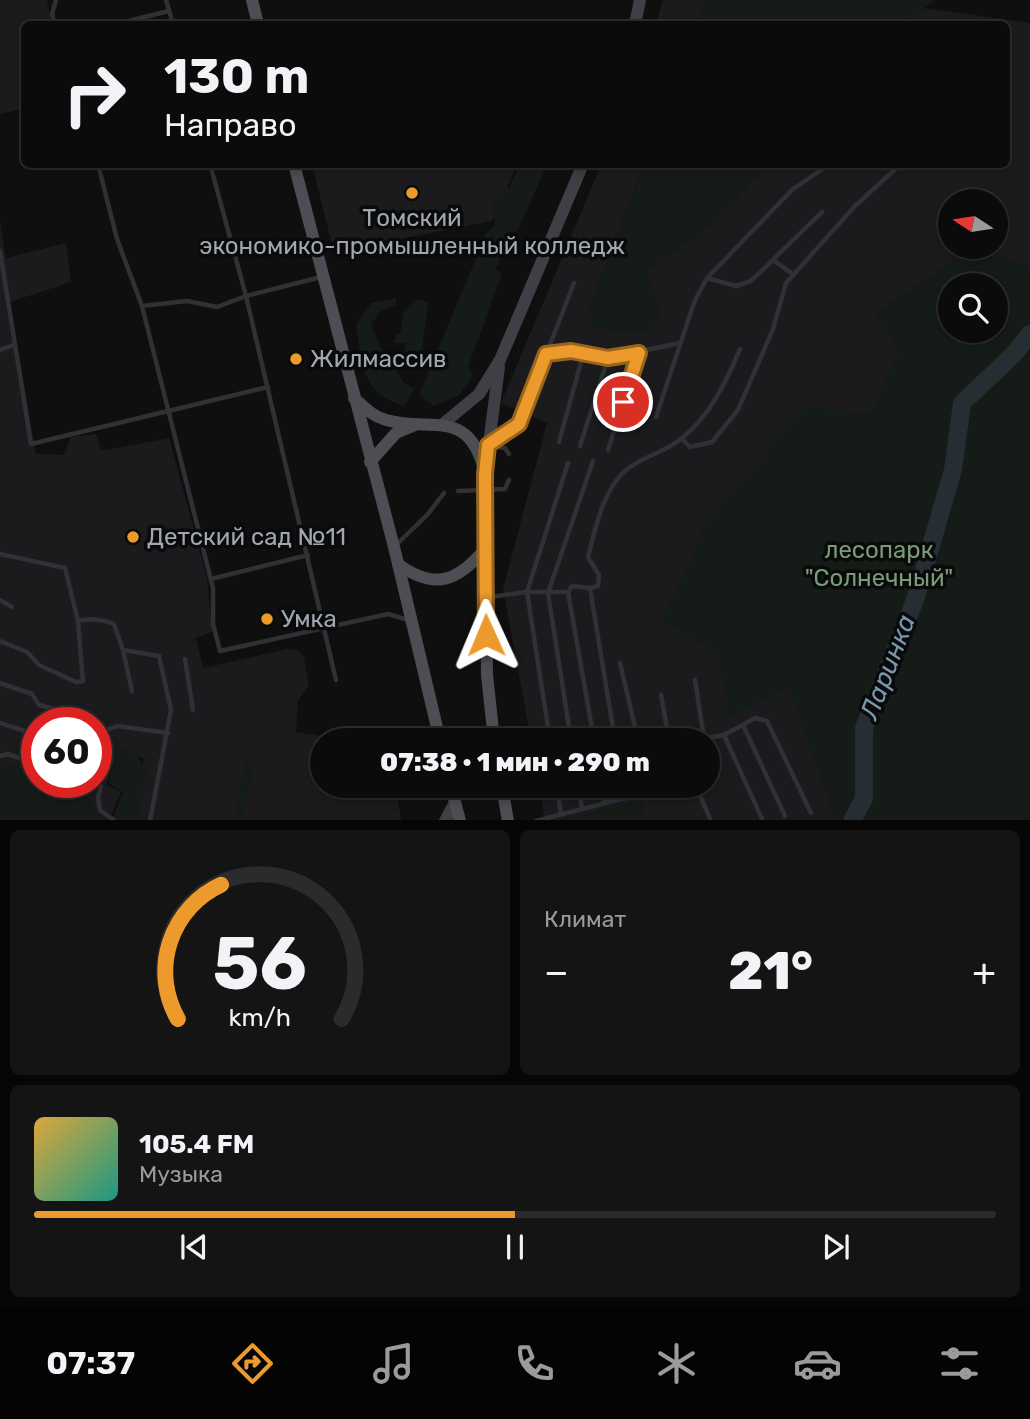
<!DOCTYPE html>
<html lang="ru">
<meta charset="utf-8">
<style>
body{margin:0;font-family:Rubik,sans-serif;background:#141415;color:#f1f3f6;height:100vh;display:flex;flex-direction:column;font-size:26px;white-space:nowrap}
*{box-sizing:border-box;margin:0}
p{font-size:23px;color:#9a9b9d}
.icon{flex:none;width:38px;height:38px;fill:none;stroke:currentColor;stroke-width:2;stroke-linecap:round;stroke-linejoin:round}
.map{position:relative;height:820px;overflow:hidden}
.panel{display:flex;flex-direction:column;gap:10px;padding:10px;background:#060607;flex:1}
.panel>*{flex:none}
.top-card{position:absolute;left:21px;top:21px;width:989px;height:147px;border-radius:10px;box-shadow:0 4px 10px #0003,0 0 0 2px #2b2b2d;background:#0b0b0c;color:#f1f3f6;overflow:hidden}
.needle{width:46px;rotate:282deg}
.buttons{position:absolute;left:938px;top:189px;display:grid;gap:14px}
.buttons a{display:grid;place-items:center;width:70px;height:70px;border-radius:50%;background:#0b0b0c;box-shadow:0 4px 10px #0003,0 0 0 2px #2b2b2d;font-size:35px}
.speed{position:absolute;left:21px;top:707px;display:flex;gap:14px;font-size:35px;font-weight:700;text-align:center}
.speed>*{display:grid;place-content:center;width:91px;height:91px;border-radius:50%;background:#0b0b0c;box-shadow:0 4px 10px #0003,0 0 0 2px #2b2b2d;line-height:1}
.speed .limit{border:10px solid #d22;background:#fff;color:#111}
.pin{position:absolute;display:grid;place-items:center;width:60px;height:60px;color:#fff;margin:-30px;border:4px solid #fff;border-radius:50%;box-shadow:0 2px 7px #0007}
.me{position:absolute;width:77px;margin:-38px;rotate:359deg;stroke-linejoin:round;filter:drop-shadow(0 0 5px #0008)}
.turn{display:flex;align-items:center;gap:24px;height:147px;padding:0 28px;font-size:32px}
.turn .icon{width:91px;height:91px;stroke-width:2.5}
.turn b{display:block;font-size:49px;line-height:60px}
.big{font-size:52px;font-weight:800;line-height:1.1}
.panel .widget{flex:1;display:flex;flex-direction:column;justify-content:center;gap:10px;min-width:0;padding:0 24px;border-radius:10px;background:#141415}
.panel .dial{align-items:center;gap:0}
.dial svg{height:182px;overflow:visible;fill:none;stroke:#2b2b2d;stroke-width:7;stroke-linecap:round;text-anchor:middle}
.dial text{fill:#f1f3f6;stroke:none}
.song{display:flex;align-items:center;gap:21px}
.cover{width:84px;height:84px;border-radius:10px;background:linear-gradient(135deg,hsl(40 70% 55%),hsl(170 70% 35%))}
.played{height:7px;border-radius:4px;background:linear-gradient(90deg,#ec9a2b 50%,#2b2b2d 50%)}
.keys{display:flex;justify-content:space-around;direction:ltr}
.heat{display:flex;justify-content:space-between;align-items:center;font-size:38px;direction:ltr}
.panel .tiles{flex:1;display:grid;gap:10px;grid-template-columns:1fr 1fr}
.widget:last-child{grid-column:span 2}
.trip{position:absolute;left:310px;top:728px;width:410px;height:70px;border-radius:35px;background:#0b0b0c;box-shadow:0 4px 10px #0003,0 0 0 2px #2b2b2d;font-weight:800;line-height:70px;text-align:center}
.menu{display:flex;height:112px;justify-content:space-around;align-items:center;background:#040405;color:#9a9b9d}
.menu .icon{width:49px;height:49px}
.menu .active{color:#ec9a2b}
.menu b{font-size:32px;color:#f1f3f6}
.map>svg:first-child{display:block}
.built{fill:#1b1b1d;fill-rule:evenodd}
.green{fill:#151b16;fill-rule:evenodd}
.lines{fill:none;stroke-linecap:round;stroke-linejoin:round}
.river{stroke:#262e33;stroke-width:18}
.service{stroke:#303135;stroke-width:4.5}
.secondary{stroke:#3e4045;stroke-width:12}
.primary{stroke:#4c4e54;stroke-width:12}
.route-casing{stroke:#99641c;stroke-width:18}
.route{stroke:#ec9a2b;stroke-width:12}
.poi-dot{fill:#ec9a2b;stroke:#0a0a0b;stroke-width:2.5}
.labels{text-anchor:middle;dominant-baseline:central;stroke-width:7;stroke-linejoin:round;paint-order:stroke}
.poi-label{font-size:24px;fill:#a0a7b1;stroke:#0a0a0b;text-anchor:start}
.park-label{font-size:24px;fill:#789c77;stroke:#0a0a0b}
.water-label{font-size:26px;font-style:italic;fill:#7798ac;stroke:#0a0a0b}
</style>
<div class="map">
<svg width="1030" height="821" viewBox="0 0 1030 821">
<rect width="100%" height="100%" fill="#0f0f10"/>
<g class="built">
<polygon points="0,0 47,0 52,24 24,24 24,109 0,114"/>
<polygon points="663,0 705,0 696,24 656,24"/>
<polygon points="924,8 1030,23 1030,269 976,247 996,247 996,201 950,201 950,247 976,247 877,313 900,352 872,413 664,621 718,653 789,685 834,814 826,820 645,820 641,802 561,820 545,820 539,786 707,786 707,740 531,740 503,589 547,423 501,403 601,165 644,165 583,325 660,314 646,270 721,218 765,165 1006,164 1006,24 903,24"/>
<polygon points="312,165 517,165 492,221 334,252"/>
<path d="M0 221 6 258 66 243 71 282 10 302 36 454 64 455 71 437 96 434 101 451 169 438 207 577 212 632 196 638 203 668 288 649 299 651 304 658 309 686 298 700 296 732 346 740H322V786H396L401 820H130L144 758 113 751 107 785 121 792 109 820 80 793 0 774ZM37 723H96V782H37Z"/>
</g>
<g class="green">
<polygon points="705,0 935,0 903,24 842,22 841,24 696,24"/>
<polygon points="519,164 547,165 517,232 511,231 496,269 502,274 468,367 473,375 459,395 434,406 419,395 479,251 479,241 495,224 492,208 501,186 509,188"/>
<polygon points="644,165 765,165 721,218 647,269 660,314 646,333 618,332 583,325"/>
<path d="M976 247 1030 269V820H826L834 814 789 686 730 718 718 654 663 620 706 523 804 407 872 413 900 352 877 313ZM950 285H996V331H950Z"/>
<path d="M396 298V306L381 311 371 324 385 358 394 362 402 381 414 389 405 406C360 393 363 365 356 325L371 303Z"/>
<polygon points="418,299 428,303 420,366 404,368 406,343 394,343 396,334 401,333 403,312"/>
<polygon points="111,743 133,750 147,771 137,820 112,820 123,792 109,784"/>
<polygon points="247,757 255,759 242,820 233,820"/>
<path d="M0 761 37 773V782C67 782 89 799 109 820H0Z"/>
<polygon points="641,802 645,820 561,820"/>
</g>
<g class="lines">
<polyline class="river" points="852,821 864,798 864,728 915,600 953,470 962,403 1013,355 1030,334"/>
<g class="service">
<polyline points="166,0 173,24"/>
<polyline points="55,24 52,14 56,0"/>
<polyline points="116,24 169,11"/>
<polyline points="98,164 117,239 142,306 213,588 213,624 220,651 388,614 408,620"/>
<polyline points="210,164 246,296 336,680"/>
<polyline points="0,251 31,444 268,387"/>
<polyline points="773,260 794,275"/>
<polyline points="707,278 736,286 751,281 822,212"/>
<polyline points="142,306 187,301 217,307 246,296 321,277"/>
<polyline points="0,350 14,345"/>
<polyline points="546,354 571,351 608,358 680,343"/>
<polyline points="656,417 695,300 707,278 793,189 830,164"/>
<polyline points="682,439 690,447 712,442 738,410 773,329 786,283 855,206 901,164"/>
<polyline points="559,442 583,355"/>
<polyline points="492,443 519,424 574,283"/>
<polyline points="492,446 505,448 509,454"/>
<polyline points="580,446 608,358"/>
<polyline points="608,450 639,353"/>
<polyline points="458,491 505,489 509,480"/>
<polyline points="395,546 428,514 444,493"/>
<polyline points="0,554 65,568 78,621 83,681 76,682 39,665 27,652 0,641"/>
<polyline points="211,579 308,555"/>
<polyline points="568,592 594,740"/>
<polyline points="490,597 527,592 568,592 572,586 590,588"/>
<polyline points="0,600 12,607"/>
<path d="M78 621C91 618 101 619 114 624L123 650 159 656 171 710 150 821"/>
<polyline points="123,650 132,691"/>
<polyline points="185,659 193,710"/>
<polyline points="620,663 638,740"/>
<polyline points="695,680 704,738"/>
<polyline points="0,683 32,694 39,705 88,718 87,723"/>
<polyline points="661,695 669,740"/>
<polyline points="0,723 37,735"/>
<polyline points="743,725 785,816"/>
<polyline points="96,728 104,731 102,758 96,755"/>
<polyline points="104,731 117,726 168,733"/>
<polyline points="724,735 763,821"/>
<polyline points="550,740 527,592 568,463"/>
<polyline points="571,740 548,593 593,461"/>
<path d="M615 740 590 588 598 586 599 575 588 557C595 530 603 489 626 470 643 456 666 452 682 438 710 416 726 382 740 349"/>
<polyline points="697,740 724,735 755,718 767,721 811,813"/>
<polyline points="0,756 8,754 37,764"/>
<polyline points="89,782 101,786 98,798 100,810 115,821"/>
<polyline points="557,786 561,814"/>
<polyline points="579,786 582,809"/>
<polyline points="602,786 605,803"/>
<polyline points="622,786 624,799"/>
<polyline points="696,786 711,821"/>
<polyline points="458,799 468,786"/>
<polyline points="536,821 671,786"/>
</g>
<g class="secondary">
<polyline points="635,24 640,0"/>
<polyline points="444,423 479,394 500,360 583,164"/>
<polyline points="485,474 499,367"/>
<polyline points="445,821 455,802"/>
</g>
<g class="primary">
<polyline points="252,0 258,24"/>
<polyline points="294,164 394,547 440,740"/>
<path d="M354 398C364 407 372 416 386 420 432 433 470 406 485 474L487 675 494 740"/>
<polyline points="370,462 396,433 415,425"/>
<path d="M398 564C435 591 458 581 485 549"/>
<polyline points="451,786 460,821"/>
<polyline points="502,786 508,821"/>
</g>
</g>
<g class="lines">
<g class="route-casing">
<polyline id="route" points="486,635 485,474 488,445 519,424 546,354 571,351 608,358 639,353 623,402"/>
</g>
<use href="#route" class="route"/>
</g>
<g class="poi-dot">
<circle cx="412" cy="193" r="7"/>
<circle cx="296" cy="359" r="7"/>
<circle cx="133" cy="537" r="7"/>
<circle cx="267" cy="619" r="7"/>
</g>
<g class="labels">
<g class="poi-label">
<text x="412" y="218" text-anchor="middle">Томский<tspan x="412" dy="28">экономико-промышленный колледж</tspan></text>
<text x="310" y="359">Жилмассив</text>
<text x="147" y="537">Детский сад №11</text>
<text x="281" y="619">Умка</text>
</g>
<g class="park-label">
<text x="879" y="550">лесопарк<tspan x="879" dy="28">"Солнечный"</tspan></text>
</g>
<g class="water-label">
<text transform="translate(888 667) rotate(-69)">Ларинка</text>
</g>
</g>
</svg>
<div class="buttons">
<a><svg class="needle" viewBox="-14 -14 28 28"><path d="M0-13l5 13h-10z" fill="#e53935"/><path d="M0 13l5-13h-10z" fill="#9a9b9d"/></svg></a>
<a><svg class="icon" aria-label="search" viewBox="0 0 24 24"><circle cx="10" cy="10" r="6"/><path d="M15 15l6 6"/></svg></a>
</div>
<div class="speed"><div class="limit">60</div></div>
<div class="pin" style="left:623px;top:402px;background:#d93025"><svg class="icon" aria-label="arrive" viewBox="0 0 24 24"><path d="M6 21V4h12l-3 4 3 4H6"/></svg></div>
<svg class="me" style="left:486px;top:635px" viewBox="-20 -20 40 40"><path d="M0-17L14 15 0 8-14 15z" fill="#ec9a2b" stroke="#fff" stroke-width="4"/></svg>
<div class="trip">07:38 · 1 мин · 290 m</div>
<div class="top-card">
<div class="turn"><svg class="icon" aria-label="right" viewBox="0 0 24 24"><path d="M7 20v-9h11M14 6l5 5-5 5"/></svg><div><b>130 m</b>Направо</div></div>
</div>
</div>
<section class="panel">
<div class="tiles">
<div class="widget dial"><svg viewBox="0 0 100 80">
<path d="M14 69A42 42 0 1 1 86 69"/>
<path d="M14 69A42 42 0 0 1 33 10" stroke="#ec9a2b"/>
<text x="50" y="56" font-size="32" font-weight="700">56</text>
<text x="50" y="72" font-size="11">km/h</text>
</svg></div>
<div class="widget"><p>Климат</p>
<div class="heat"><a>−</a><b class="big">21°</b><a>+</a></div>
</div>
<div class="widget">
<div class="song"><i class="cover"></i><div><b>105.4 FM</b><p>Музыка</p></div></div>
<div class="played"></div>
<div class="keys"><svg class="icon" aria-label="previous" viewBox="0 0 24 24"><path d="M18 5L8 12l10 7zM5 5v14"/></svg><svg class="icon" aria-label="pause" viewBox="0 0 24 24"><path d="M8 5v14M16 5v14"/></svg><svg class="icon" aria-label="next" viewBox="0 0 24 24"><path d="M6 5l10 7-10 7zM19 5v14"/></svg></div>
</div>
</div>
</section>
<nav class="menu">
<b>07:37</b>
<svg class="icon active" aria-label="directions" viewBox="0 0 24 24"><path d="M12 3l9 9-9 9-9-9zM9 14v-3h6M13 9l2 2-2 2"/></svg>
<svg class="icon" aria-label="music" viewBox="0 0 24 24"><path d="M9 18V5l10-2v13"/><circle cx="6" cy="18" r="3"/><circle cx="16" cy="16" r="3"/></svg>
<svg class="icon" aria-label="phone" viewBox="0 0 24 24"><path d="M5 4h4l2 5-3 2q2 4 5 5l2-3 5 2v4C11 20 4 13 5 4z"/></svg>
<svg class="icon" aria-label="climate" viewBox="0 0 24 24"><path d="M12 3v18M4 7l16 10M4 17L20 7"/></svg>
<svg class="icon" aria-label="car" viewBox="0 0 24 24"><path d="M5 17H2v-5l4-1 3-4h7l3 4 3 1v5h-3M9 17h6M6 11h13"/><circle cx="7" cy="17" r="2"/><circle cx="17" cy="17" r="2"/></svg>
<svg class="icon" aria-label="filters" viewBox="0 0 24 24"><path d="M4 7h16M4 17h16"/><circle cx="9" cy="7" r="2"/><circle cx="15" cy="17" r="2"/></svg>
</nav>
